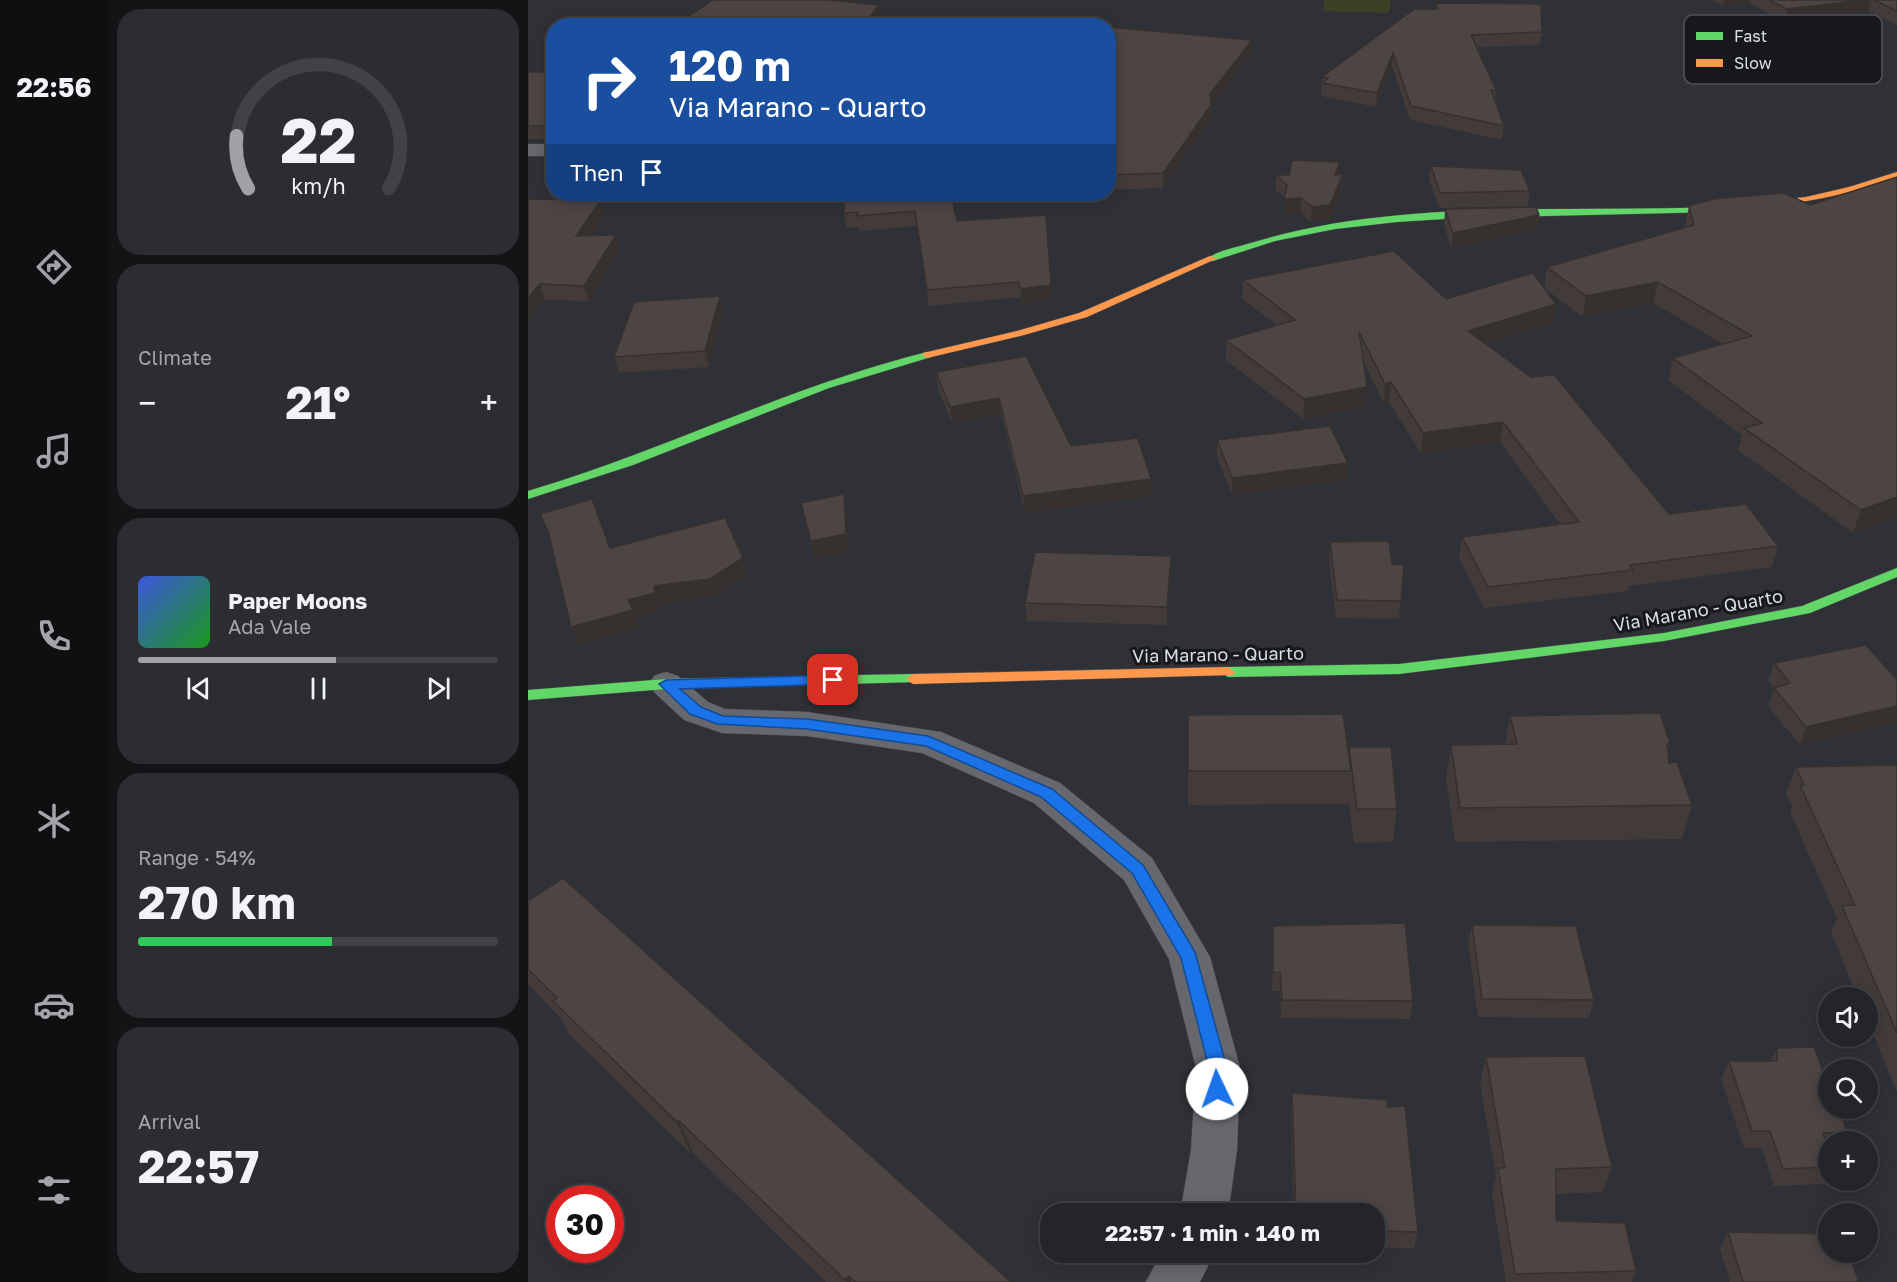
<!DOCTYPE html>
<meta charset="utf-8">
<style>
body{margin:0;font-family:"Golos Text",sans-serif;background:#2b2d30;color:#f1f3f6;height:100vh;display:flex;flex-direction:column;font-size:22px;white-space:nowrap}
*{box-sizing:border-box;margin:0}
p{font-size:20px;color:#a3a5a8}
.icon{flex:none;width:33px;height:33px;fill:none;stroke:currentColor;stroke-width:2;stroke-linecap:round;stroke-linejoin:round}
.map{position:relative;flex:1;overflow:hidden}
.sheet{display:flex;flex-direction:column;gap:9px;padding:9px;background:#131416;width:420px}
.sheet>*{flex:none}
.guide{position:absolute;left:18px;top:18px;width:570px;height:183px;border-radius:24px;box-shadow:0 3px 15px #0003,0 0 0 2px #404245;background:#1a4fa0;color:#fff;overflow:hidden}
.buttons{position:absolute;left:1290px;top:987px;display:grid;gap:12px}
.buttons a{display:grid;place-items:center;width:60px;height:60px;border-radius:50%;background:#232528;box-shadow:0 3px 15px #0003,0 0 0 2px #404245;font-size:30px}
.speed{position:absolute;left:18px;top:1185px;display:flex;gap:12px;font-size:30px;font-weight:700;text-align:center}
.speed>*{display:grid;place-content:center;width:78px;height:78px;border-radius:50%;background:#232528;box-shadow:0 3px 15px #0003,0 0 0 2px #404245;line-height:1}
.speed .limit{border:9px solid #d22;background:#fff;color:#111}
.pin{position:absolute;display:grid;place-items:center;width:51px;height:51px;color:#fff;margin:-26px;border-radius:12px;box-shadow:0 3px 9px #0006}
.me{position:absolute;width:66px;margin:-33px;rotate:357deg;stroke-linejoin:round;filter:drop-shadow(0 0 4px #0008)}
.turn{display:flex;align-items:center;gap:21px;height:126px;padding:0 24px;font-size:27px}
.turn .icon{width:78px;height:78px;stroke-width:2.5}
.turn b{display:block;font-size:42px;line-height:51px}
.then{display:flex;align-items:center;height:57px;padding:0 24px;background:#0003;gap:12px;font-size:22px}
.big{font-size:45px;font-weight:700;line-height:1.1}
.sheet .widget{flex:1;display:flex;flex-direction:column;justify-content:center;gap:9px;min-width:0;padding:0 21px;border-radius:24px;background:#2b2d30}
.sheet .dial{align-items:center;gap:0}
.dial svg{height:156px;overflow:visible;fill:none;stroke:#404245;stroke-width:7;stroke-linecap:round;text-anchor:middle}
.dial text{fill:#f1f3f6;stroke:none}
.song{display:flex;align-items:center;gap:18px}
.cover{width:72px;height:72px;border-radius:9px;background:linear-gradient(135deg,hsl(230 70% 55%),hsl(120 70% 35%))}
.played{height:6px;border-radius:3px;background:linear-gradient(90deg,#9fa1a7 55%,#404245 55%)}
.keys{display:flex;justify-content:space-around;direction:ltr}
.heat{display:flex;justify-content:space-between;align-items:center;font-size:33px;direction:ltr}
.charge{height:9px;border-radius:4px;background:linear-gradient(90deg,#34c759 54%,#404245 0)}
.trip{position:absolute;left:512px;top:1203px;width:345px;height:60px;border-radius:24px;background:#232528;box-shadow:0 3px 15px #0003,0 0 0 2px #404245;font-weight:700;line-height:60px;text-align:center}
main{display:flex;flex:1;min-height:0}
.tab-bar{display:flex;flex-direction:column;width:108px;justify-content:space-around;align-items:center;background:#0e0f10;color:#a3a5a8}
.tab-bar .icon{width:42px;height:42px}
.tab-bar .active{color:#9fa1a7}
.tab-bar b{font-size:27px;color:#f1f3f6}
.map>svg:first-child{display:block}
.green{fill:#3c4126}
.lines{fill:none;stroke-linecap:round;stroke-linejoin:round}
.street-casing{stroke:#4b4d51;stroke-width:1}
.fast-casing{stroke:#4b4d51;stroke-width:1}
.slow-casing{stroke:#4b4d51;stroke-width:1}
.street{fill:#66686d;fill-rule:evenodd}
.fast{fill:#63d668;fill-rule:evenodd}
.slow{fill:#ff974d;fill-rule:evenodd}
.wall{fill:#423b3a}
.shaded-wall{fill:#36302f}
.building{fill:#4d4543;stroke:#36302f;stroke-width:1.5}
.route{fill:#1a73e8;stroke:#114b97;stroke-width:1.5}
.labels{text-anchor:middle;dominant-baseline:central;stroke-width:6;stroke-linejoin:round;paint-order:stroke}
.street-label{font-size:18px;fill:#dbdee4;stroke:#16181c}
.key{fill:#16181c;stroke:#515358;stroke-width:1.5}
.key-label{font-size:16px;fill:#dbdee4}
</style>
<main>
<nav class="tab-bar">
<b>22:56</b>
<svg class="icon active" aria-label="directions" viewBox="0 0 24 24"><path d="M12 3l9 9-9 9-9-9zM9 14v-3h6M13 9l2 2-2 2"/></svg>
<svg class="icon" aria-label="music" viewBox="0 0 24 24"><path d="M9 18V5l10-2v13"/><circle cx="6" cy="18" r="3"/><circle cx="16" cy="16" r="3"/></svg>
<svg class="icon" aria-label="phone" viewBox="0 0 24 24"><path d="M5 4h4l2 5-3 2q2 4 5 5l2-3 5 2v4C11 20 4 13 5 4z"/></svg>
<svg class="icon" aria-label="climate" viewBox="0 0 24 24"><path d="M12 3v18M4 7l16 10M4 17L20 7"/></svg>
<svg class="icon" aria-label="car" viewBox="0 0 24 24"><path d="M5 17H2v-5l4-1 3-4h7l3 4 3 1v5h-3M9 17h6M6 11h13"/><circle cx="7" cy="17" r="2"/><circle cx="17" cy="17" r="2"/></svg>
<svg class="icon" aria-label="filters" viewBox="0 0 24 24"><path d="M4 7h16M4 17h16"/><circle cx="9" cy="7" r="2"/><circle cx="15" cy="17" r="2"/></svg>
</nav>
<section class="sheet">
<div class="widget dial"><svg viewBox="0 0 100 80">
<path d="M14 69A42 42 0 1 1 86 69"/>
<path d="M14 69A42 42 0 0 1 8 42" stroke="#9fa1a7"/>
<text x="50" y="56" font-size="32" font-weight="700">22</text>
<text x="50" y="72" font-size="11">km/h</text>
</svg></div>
<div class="widget"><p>Climate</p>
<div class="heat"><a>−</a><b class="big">21°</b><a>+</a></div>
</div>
<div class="widget">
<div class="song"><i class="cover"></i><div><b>Paper Moons</b><p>Ada Vale</p></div></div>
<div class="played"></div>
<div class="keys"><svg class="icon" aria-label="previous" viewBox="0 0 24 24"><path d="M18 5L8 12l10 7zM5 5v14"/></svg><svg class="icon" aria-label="pause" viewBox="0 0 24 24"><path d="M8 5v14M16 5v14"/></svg><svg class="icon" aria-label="next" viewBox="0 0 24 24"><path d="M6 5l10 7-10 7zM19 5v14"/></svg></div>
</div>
<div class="widget"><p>Range · 54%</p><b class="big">270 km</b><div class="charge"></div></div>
<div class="widget"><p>Arrival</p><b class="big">22:57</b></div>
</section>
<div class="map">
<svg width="1369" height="1282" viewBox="0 0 1369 1282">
<rect width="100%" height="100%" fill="#2f3136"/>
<polygon class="green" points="796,0 862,0 862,10 859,13 795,11"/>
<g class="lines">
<g class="street-casing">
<g id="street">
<rect x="0" y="144" width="26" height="12"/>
<polygon points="138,672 150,676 180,702 197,709 279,712 413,732 532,783 624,858 682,957 712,1068 709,1150 700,1214 652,1214 663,1150 668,1068 641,959 596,880 506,803 394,753 279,736 194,733 156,720 126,692 121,684 126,676"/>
<polygon points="634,1252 687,1252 672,1282 618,1282"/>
</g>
</g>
<g class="fast-casing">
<g id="fast">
<path d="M1185 207 1188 208V212L932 218 869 222 807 229 747 241 685 261 680 258C691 250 710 247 723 243 869 198 1034 213 1185 207Z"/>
<path d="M399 352 404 355 403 357 301 388 105 465 0 499V491C135 451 262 386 399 352Z"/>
<polygon points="1369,568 1369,577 1282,613 1136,641 871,674 700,677 693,672 700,667 871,664 1136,633 1274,606"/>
<polygon points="385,674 392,679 390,682 138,689 0,700 0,690 138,679"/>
</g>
</g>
<g class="slow-casing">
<g id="slow">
<path d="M1369 172V178C1309 199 1248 207 1185 213L1181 210 1185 207 1278 197 1321 187Z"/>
<polygon points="682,256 690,258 559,317 496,335 399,358 394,355 395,353 489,331 551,313"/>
<polygon points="700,667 707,672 705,675 385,684 378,679 385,674"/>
</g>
</g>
<use href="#street" class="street"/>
<use href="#fast" class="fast"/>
<use href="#slow" class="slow"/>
</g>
<g class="wall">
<polygon points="1184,0 1369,0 1369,25 1340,11 1256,22 1222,3 1195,6"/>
<polygon points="908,3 1014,32 1012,45 949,47 968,90 967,102 976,126 974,140 882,120 864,66 848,107 793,96 794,77 907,9"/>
<polygon points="580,27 724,53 683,107 683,119 635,188 580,190"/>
<rect x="0" y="72" width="26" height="67"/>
<polygon points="903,166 1002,191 1000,206 911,208 901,180"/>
<polygon points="815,174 814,189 802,220 783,222 773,213 756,214 756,197 748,190 748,175"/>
<polygon points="1369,177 1369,517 1325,533 1210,450 1214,435 1140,380 1145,358 1195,344 1125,303 1055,317 1016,288 1019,267 1157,228 1157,226 1161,206 1282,205"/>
<polygon points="60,194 78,194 62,200 77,215 63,236 92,250 61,301 17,300 0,320 0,199 61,200"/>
<polygon points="317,194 429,221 524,300 494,304 492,297 401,306 389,226 331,231 330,227 318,228 316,213"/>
<polygon points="917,209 1009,230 923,248 916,224"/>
<polygon points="715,280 918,299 1028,304 1025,323 958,344 1141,514 1250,546 1244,567 1101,586 1100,591 956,608 931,558 934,537 1033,525 972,442 893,454 861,402 856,403 836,363 838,407 775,419 698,360 698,340 749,325 714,299"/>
<polygon points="192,296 195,312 181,367 91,373 86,357"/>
<polygon points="498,356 543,446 624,496 497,513 473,414 424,423 410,389 408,372"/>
<polygon points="689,440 820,463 819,480 704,495 689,457"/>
<polygon points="273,503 319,512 321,552 287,559"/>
<polygon points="802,542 864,564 876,565 871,619 808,618 801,560"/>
<polygon points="643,574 639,625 499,621 497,603"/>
<polygon points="1246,663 1369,680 1369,722 1272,745 1240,706 1246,688 1240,681"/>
<polygon points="982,716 1142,743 1140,752 1141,763 1164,805 1154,839 927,842 918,779 923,745 977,744"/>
<polygon points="821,747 869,809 865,842 826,843 820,798 820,804 660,805 660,771 820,754"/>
<polygon points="1369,765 1369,1092 1340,1021 1340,998 1330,998 1303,932 1309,918 1262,812 1264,807 1258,793 1268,767"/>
<polygon points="0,901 483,1282 298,1282 165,1153 163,1154 41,1034 34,1020 0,984"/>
<polygon points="944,925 1066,1000 1061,1018 950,1017 940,943"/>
<polygon points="745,926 885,1001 882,1019 753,1018 752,991 744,991"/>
<polygon points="1249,1048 1320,1133 1315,1142 1300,1142 1300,1180 1298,1184 1246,1186 1234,1148 1216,1148 1193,1079 1201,1061 1243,1061"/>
<polygon points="958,1057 1084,1167 1075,1192 1028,1194 1028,1221 1108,1271 1104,1282 978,1282 964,1193 968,1176 952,1083"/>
<polygon points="764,1093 890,1232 886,1248 846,1248 846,1214 766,1214 763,1111"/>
<polygon points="1200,1232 1331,1282 1202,1282 1192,1249"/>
</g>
<g class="shaded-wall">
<polygon points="283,0 335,0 284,10"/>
<polygon points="1196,0 1223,0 1222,3 1195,6"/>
<polygon points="1334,0 1343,0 1340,11 1256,22 1259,9"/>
<polygon points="351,5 353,17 346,26 335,26"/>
<polygon points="724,40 724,53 683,107 683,119 635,188 635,173 682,94"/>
<polygon points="865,53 864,66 848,107 849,93"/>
<polygon points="812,162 811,176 807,175"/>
<polygon points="815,174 814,189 802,220 783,222 784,207"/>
<polygon points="60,194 78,194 61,200"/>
<polygon points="773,198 773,213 756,214 756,199"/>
<polygon points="73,200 77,215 53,251 48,236"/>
<polygon points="518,215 524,300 494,304 493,289"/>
<polygon points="1011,215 1009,230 923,248 925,233"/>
<polygon points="88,235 92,250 61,301 56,286"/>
<polygon points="1130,282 1125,303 1055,317 1058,296"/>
<polygon points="12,284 17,300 0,320 0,298"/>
<polygon points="192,296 195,312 181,367 177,351"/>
<polygon points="1028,304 1025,323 938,350 940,331"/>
<polygon points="863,382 861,402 856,403 857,384"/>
<polygon points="839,387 838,407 775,419 776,399"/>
<polygon points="471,398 473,414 424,423 422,407"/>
<polygon points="975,422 972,442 893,454 895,433"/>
<polygon points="820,463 819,480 704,495 704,478"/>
<polygon points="623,479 624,496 497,513 495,496"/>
<polygon points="316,494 319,512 321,552 287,559 283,541"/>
<polygon points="1369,497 1369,517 1325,533 1333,510"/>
<polygon points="643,556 643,574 639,625 639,607"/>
<polygon points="215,558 219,576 187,596 132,604 133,611 107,618 111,628 50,645 43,627 100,600 126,586"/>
<polygon points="1369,706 1369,722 1272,745 1278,727"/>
<polygon points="151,1121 165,1153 163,1154 149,1122"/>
<polygon points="321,1276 323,1282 318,1282 317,1280"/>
</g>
<g class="building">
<polygon points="185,0 301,0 351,5 335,26 145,26"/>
<polygon points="1241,0 1334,0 1259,9"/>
<polygon points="1346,0 1369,0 1369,11"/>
<polygon points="908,3 1013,4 1014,32 943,35 968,90 963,90 976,126 883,106 865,53 849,93 794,83 800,78 794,77 886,9 910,9"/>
<polygon points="474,17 562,26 465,26"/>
<polygon points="580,27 724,40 682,94 683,105 635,173 580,175"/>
<rect x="0" y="72" width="26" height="54"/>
<polygon points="764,160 812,162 807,175 815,174 802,205 784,207 773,198 756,199 759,185 748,175 761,175"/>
<polygon points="903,166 993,170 1002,191 912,193"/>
<polygon points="1369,177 1369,497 1333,510 1216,428 1234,423 1145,358 1224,336 1130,282 1058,296 1019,267 1166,225 1161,206 1185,199 1256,193 1282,205"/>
<polygon points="317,194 423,194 429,221 518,215 523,285 493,289 490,282 399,290 387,211 328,216 330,212 316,213"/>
<polygon points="0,199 73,200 48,236 88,235 56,286 12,284 0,298"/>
<polygon points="1008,207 1011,215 925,233 917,209"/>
<polygon points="866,251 918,299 1005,273 1028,304 940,331 1003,377 1026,375 1141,514 1218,504 1250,546 1102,565 1105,570 960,587 934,537 1051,522 975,422 895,433 863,382 857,384 831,332 839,387 776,399 698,340 767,320 715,280"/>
<polygon points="192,296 177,351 86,357 106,302"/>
<polygon points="498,356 543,446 610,438 623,479 495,496 471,398 422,407 408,372"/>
<polygon points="802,426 820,463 704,478 689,440"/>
<polygon points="316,494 318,534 283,541 273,503"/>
<polygon points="64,499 82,548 197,518 215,558 182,579 126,586 127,593 100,600 105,610 43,627 20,531 12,514"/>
<polygon points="861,541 864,564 876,565 873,601 809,600 802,542"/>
<polygon points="507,552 643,556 639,607 497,603"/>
<polygon points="1338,645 1369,680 1369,706 1278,727 1246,688 1262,683 1246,663"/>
<polygon points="1132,713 1142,743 1139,744 1141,763 1149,762 1164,805 932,808 923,745 989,744 982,716"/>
<polygon points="815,714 823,771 660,771 660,715"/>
<polygon points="821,747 863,747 869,809 829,809"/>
<polygon points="1369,765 1369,1033 1314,906 1327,905 1272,785 1276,785 1268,767"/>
<polygon points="35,878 483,1282 327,1282 321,1276 317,1280 151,1121 149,1122 25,1001 29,998 0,969 0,901"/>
<polygon points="877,923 885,1001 754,1000 752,972 745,973 745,926"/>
<polygon points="944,925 1048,926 1066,1000 954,999"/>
<polygon points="1286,1047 1300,1084 1300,1108 1310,1108 1320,1133 1295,1133 1300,1148 1300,1167 1255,1169 1242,1131 1224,1131 1201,1061 1249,1061 1249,1048"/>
<polygon points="1057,1056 1084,1167 1028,1169 1028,1221 1097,1223 1108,1271 987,1274 970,1168 977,1168 958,1057"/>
<polygon points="764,1093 860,1100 859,1107 877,1106 890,1232 846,1231 846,1214 768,1214"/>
<polygon points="1200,1232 1300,1234 1300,1252 1320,1252 1331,1282 1215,1282"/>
</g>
<polygon class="route" points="305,675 310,677 312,680 310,684 152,689 173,707 195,716 279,719 400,736 524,789 615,865 667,952 699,1068 698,1089 696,1094 689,1097 683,1094 680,1089 681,1068 653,958 604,873 513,797 398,746 279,729 189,724 162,714 131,684 138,680"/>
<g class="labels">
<g class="street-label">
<text transform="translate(1170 610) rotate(-10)">Via Marano - Quarto</text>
<text transform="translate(690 654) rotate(-1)">Via Marano - Quarto</text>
</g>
</g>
<rect x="1156" y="15" width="198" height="69" rx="9" class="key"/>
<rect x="1168" y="32" width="27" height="8" fill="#63d668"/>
<rect x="1168" y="59" width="27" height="8" fill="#ff974d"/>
<g class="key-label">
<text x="1206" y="42">Fast</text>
<text x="1206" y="69">Slow</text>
</g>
</svg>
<div class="buttons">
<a><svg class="icon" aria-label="sound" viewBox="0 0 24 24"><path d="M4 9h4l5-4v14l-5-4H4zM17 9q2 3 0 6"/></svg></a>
<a><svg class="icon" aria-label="search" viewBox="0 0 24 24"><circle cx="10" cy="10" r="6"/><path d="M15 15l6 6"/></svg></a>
<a>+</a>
<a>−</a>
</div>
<div class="speed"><div class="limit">30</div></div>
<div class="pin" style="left:305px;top:680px;background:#d93025"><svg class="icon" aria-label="arrive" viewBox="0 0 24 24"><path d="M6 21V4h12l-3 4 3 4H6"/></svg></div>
<svg class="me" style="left:689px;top:1089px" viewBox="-20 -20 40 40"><circle r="19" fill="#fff"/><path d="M0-13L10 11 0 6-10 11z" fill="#1a73e8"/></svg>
<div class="trip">22:57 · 1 min · 140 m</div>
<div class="guide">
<div class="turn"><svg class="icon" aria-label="right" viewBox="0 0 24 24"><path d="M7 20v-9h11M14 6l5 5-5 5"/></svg><div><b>120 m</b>Via Marano - Quarto</div></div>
<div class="then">Then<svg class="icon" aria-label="arrive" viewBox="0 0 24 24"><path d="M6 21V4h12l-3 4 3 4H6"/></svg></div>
</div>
</div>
</main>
